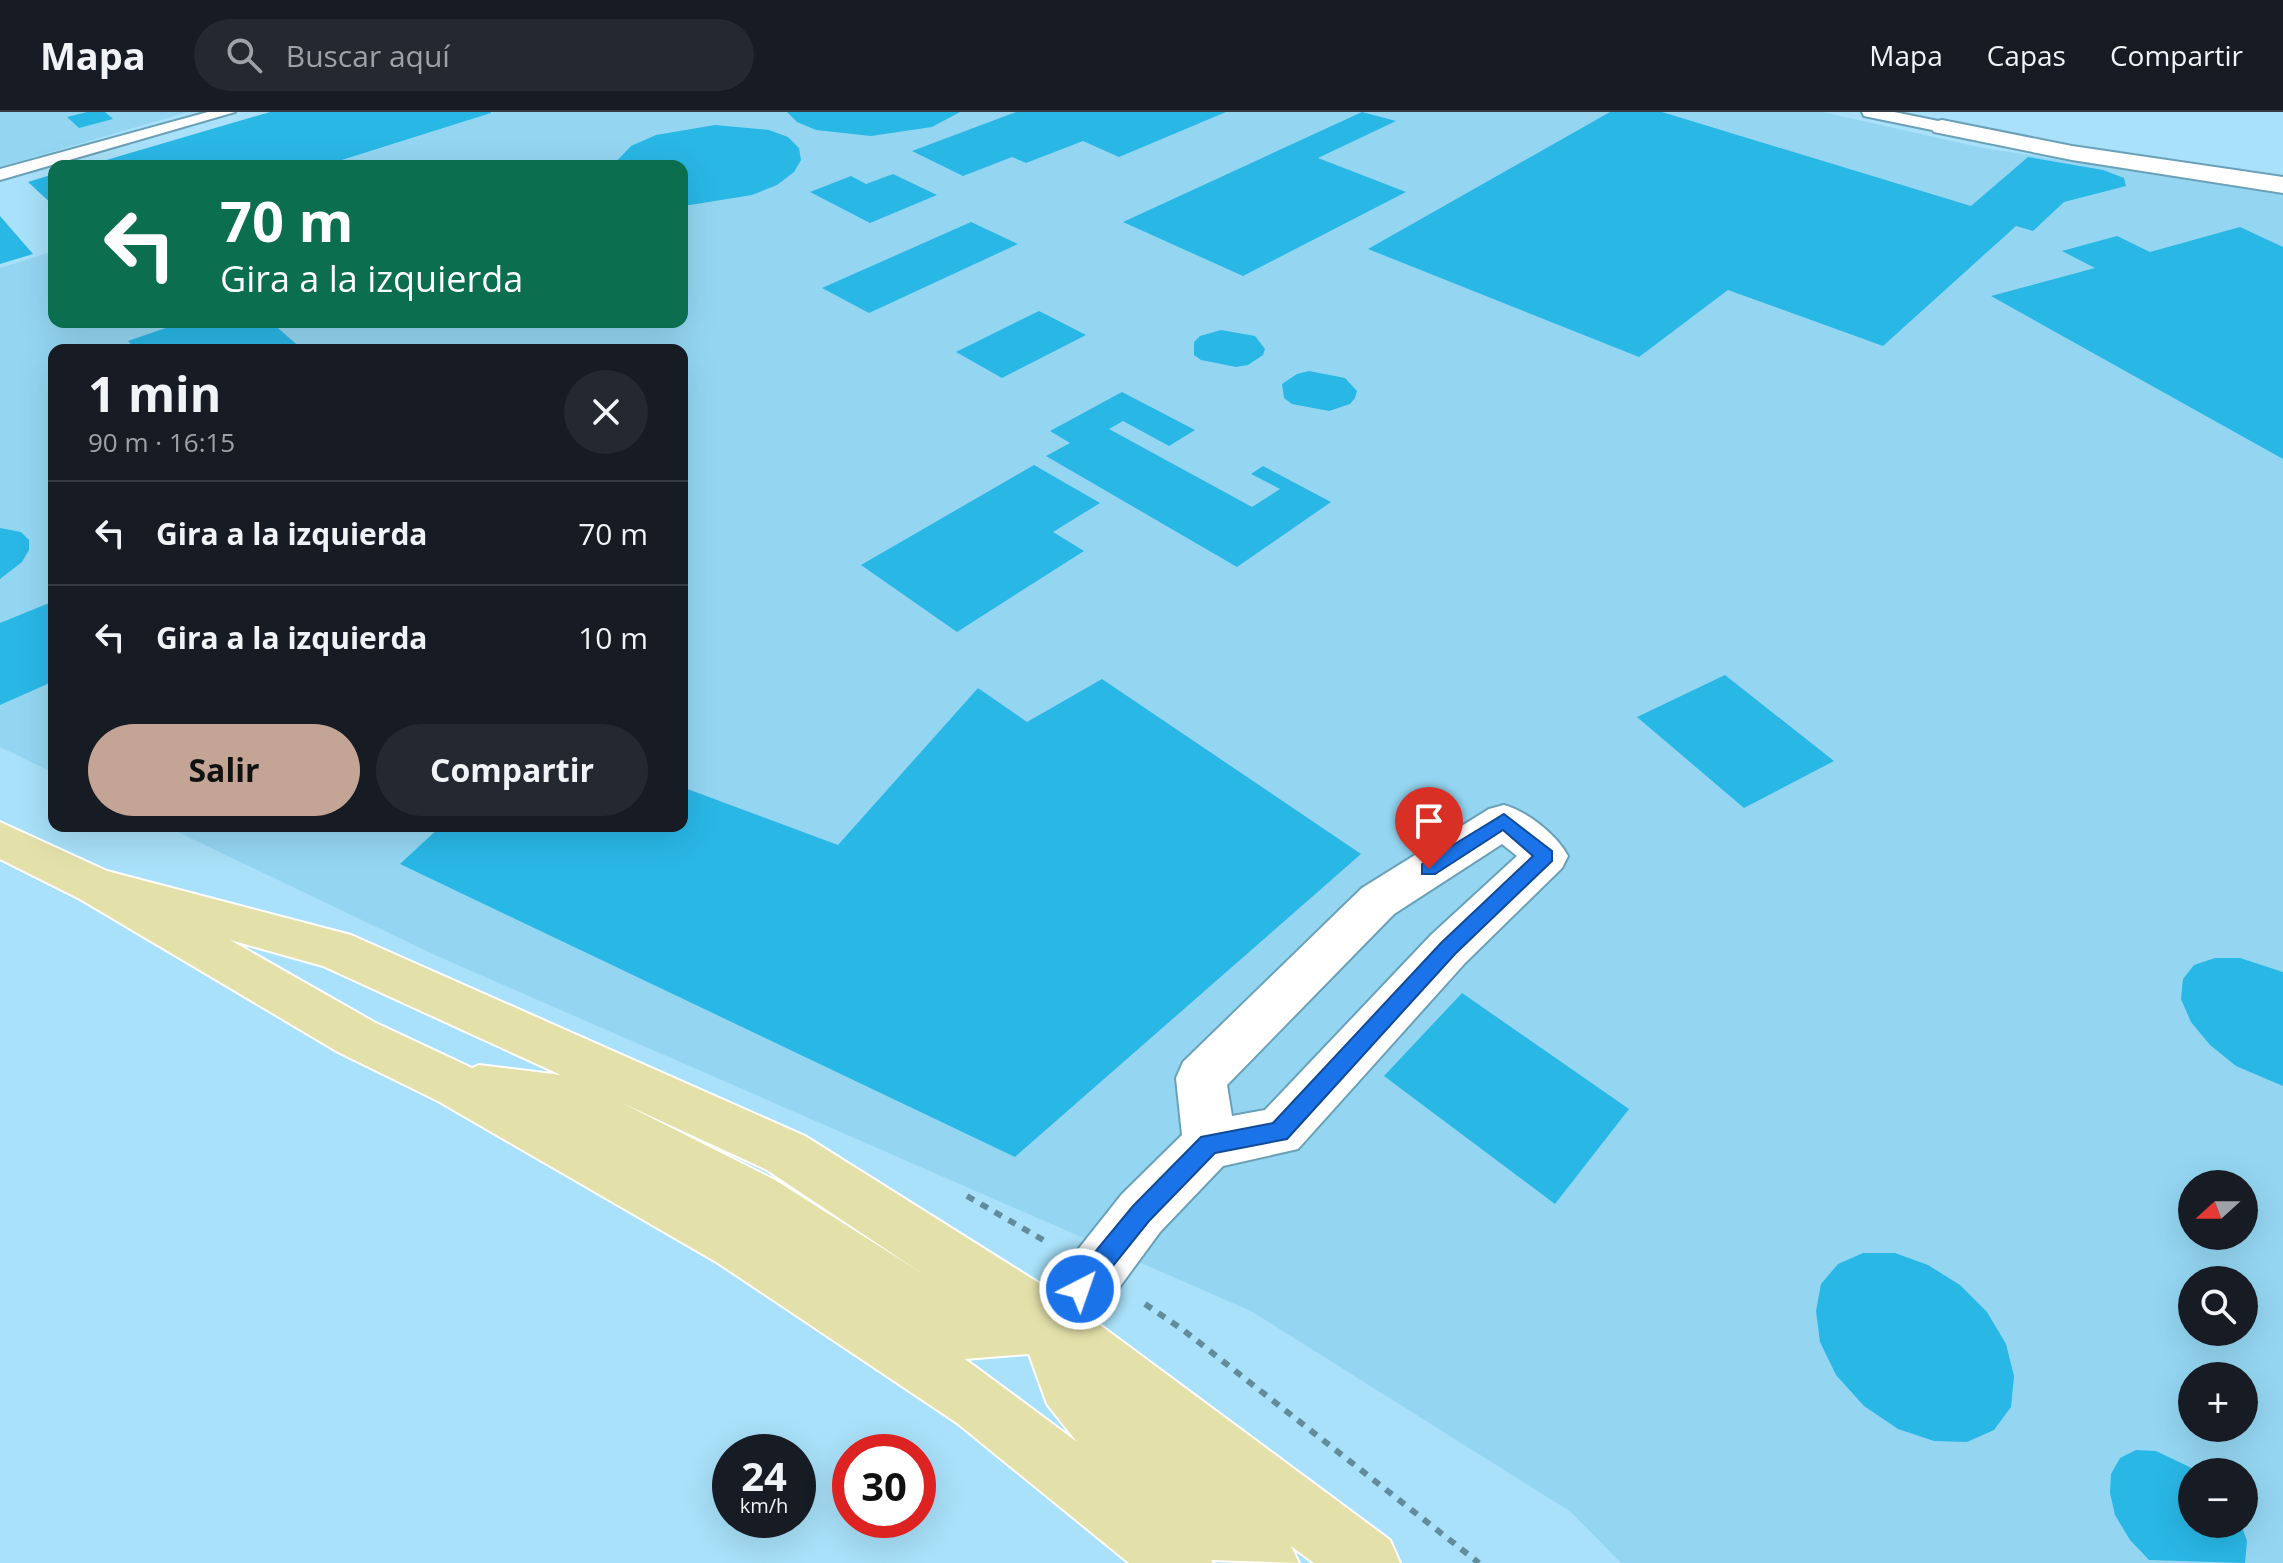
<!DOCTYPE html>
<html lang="es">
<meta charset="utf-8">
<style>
:root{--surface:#171b24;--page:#242831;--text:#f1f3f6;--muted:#9ea1a6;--line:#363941;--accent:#c3a495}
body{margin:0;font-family:"Open Sans",sans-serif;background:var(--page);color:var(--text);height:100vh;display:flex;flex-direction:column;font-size:30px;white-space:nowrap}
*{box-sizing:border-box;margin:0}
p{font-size:26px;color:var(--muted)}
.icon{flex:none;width:44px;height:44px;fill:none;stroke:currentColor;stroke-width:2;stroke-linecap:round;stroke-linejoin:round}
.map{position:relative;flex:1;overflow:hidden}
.sheet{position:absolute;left:48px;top:232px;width:640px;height:488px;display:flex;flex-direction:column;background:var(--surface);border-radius:16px;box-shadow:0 8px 32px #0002}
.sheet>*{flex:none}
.guide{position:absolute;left:48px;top:48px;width:640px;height:168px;border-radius:16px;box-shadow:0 8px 32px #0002;background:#0b6e4f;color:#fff;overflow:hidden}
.needle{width:52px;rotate:249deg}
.fabs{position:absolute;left:2178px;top:1058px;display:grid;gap:16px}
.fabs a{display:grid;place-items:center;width:80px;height:80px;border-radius:50%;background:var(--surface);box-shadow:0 8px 32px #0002;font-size:40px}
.speed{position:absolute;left:712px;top:1322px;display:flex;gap:16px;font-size:40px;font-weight:700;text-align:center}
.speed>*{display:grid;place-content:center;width:104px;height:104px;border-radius:50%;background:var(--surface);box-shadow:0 8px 32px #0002;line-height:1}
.speed small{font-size:20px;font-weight:400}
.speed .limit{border:12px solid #d22;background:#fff;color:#111}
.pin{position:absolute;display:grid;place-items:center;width:68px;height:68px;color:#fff;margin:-82px -34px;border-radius:50% 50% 50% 0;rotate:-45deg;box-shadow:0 0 8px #0007}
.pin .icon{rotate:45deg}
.me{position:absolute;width:88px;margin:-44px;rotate:41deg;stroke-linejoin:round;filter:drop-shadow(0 0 6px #0008)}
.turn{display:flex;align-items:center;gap:28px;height:168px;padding:0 40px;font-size:36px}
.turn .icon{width:104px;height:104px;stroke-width:2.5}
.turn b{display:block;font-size:56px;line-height:68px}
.round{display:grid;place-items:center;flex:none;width:84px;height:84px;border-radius:42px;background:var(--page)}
.summary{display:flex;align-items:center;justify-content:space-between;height:136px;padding:0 40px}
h1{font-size:48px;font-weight:700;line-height:60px}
.primary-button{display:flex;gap:16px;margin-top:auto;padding:16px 40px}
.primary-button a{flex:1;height:92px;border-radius:48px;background:var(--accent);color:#111;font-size:32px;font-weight:700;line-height:92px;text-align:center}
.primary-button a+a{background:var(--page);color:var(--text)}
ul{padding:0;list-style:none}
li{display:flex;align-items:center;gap:24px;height:104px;padding:0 40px;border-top:2px solid var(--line)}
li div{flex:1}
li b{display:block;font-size:30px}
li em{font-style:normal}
header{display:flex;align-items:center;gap:48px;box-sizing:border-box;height:112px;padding:0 40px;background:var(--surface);border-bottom:2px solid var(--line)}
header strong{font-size:38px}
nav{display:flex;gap:44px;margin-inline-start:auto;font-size:28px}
.search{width:560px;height:72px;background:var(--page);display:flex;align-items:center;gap:20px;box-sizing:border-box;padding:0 28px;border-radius:44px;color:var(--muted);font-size:30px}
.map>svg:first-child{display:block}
.built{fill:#94d6f2;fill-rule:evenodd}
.building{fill:#29b7e6}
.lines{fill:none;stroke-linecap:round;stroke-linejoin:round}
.lane-casing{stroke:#69a1b8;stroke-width:4}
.street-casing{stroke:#69a1b8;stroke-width:4}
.primary-casing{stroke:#fff;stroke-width:4}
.path{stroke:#628b9b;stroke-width:6;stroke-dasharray:8 8;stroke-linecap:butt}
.lane{fill:#fff;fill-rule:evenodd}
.street{fill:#fff;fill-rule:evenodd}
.primary{fill:#e3e0aa;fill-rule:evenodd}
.route{fill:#1a73e8;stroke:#114b97;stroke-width:2}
</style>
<header>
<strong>Mapa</strong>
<div class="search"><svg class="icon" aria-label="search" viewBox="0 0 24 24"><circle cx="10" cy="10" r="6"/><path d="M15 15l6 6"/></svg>Buscar aquí</div>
<nav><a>Mapa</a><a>Capas</a><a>Compartir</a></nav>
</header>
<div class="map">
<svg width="2283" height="1451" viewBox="0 0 2283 1451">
<rect width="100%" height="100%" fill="#a8e1f9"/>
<path class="built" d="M0,0H188L0,55Z
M495,0H1823L1978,35L2283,83V1451H1621L1571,1400L1251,1199L437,844L165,714H682V238H54V661L0,635V156L54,139V210H682V54H324ZM2192,1072H2244V1124H2192ZM2192,1168H2244V1220H2192ZM2192,1264H2244V1316H2192ZM2192,1360H2244V1412H2192Z"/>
<path class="building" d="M87,0H105L113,7L79,16L67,5Z
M270,0H491V1L323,54H86Z
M787,0H960L932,15L871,24L816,18L797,10Z
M1016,0H1226L1119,45L1083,29L1026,51L1012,45L963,64L912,39Z
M1362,0L1396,9L1318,46L1406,80L1243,164L1123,110Z
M1610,0H1662L1971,94L2028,45L2103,58L2124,66L2126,74L2064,90L2033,119L2016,114L1883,234L1728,178L1639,245L1368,137Z
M715,13L769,18L788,25L799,36L801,48L794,60L777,73L752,83L690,93H682V54H612L631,34L656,23Z
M54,62V94L28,70Z
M893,62L937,83L870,111L810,80L851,64L866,72Z
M0,104L33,142L0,152Z
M971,110L1018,132L869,201L822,176Z
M2240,115L2283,135V347L1991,184L2095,156L2062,139L2117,124L2150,140Z
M1039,199L1086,223L1002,266L956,240Z
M183,210H271L303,238H136L128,229Z
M1221,218L1255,224L1265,237L1263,243L1248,253L1236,255L1201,248L1194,243V230L1200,224Z
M1309,259L1345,266L1357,279L1355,286L1350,292L1329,299L1292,292L1284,286L1282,272L1297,262Z
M1122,280L1195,318L1169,334L1123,309L1109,317L1252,395L1280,377L1251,362L1263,354L1331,390L1237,455L1046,344L1070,331L1050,319Z
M1034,353L1100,391L1053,420L1084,439L957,520L861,453Z
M0,416L21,420L29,428V438L22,450L0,467Z
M54,489V569L0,593V511Z
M1725,563L1834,649L1744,696L1637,605Z
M1102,567L1361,742L1015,1045L400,752L441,714H682V675L838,733L978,576L1027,610Z
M2215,846H2240L2283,860V974L2236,954L2210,933L2191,910L2181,887L2183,867L2194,853Z
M1462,881L1629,997L1555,1092L1384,964Z
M1863,1141H1895L1928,1153L1960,1173L1987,1200L2006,1232L2014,1264L2011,1295L1994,1318L1967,1330L1934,1329L1898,1317L1864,1294L1836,1263L1820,1230L1816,1199L1821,1172L1838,1152Z
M2136,1338L2156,1339L2200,1360H2192V1412H2241L2247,1429L2245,1451L2149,1448L2130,1428L2115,1403L2110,1381L2111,1362L2120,1346Z"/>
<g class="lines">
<defs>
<path id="lane" d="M208,0H235L0,68V57Z
M1862,0H1894L1948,11L1951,15L1942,20L1864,4Z"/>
<path id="street" d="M1942,8L2072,34L2283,65V81L2072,48L1934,20L1930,15L1934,10Z
M1504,693C1528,700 1556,722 1568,744L1562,756L1465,851L1298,1037L1223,1054L1160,1120L1116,1180L1069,1232L1048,1240L1027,1232L1019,1211L1027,1190L1076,1140L1122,1082L1182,1023L1176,966L1183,950L1362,776L1489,697ZM1502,732L1517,744L1431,823L1265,998L1232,1004L1227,973L1394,802Z"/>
<path id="primary" d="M0,710L107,759L351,823L805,1024L1069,1190L1390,1428L1400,1451H1314L1291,1434L1299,1451L1211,1448L1213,1451H1129L957,1311L718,1151L438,989L338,940L80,787L0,747ZM230,828L323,854L561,963L479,953L472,956L374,910ZM620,990L767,1058L920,1160L775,1068ZM1029,1242L1047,1292L1077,1330L965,1247Z"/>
</defs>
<use href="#lane" class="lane-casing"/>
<use href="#street" class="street-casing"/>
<use href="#primary" class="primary-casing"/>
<path class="path" d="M967,1084L1045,1129
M1145,1192L1182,1217L1479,1451"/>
<use href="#lane" class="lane"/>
<use href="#street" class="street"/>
<use href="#primary" class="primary"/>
</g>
<path class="route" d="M1504,702L1552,739V749L1455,842L1287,1027L1215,1041L1149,1109L1088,1185L1080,1189L1071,1185L1068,1177L1071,1169L1133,1094L1201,1025L1273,1011L1441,831L1533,744L1503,718L1435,762H1422V752Z"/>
</svg>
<div class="fabs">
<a><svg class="needle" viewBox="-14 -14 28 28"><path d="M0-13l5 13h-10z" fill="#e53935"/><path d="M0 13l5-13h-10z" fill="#9ea1a6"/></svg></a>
<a><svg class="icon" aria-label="search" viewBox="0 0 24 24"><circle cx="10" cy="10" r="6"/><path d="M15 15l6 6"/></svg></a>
<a>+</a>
<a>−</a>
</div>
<div class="speed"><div>24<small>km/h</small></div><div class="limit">30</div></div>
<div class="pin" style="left:1429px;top:757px;background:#d93025"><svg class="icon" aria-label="arrive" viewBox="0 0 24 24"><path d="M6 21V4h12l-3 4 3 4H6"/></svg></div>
<svg class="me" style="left:1080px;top:1177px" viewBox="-20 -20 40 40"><circle r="17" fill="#1a73e8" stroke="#fff" stroke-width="3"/><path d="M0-11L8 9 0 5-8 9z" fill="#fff"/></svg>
<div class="guide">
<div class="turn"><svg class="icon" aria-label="left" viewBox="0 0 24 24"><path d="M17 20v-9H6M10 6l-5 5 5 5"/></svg><div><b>70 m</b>Gira a la izquierda</div></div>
</div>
<section class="sheet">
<div class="summary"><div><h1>1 min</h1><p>90 m · 16:15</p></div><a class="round"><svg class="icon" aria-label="close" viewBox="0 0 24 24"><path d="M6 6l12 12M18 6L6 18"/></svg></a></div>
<ul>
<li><svg class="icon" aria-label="left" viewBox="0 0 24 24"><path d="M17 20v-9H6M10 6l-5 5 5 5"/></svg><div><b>Gira a la izquierda</b></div><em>70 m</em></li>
<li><svg class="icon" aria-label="left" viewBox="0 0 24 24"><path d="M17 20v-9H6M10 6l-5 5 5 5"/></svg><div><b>Gira a la izquierda</b></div><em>10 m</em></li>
</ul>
<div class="primary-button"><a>Salir</a><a>Compartir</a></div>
</section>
</div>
